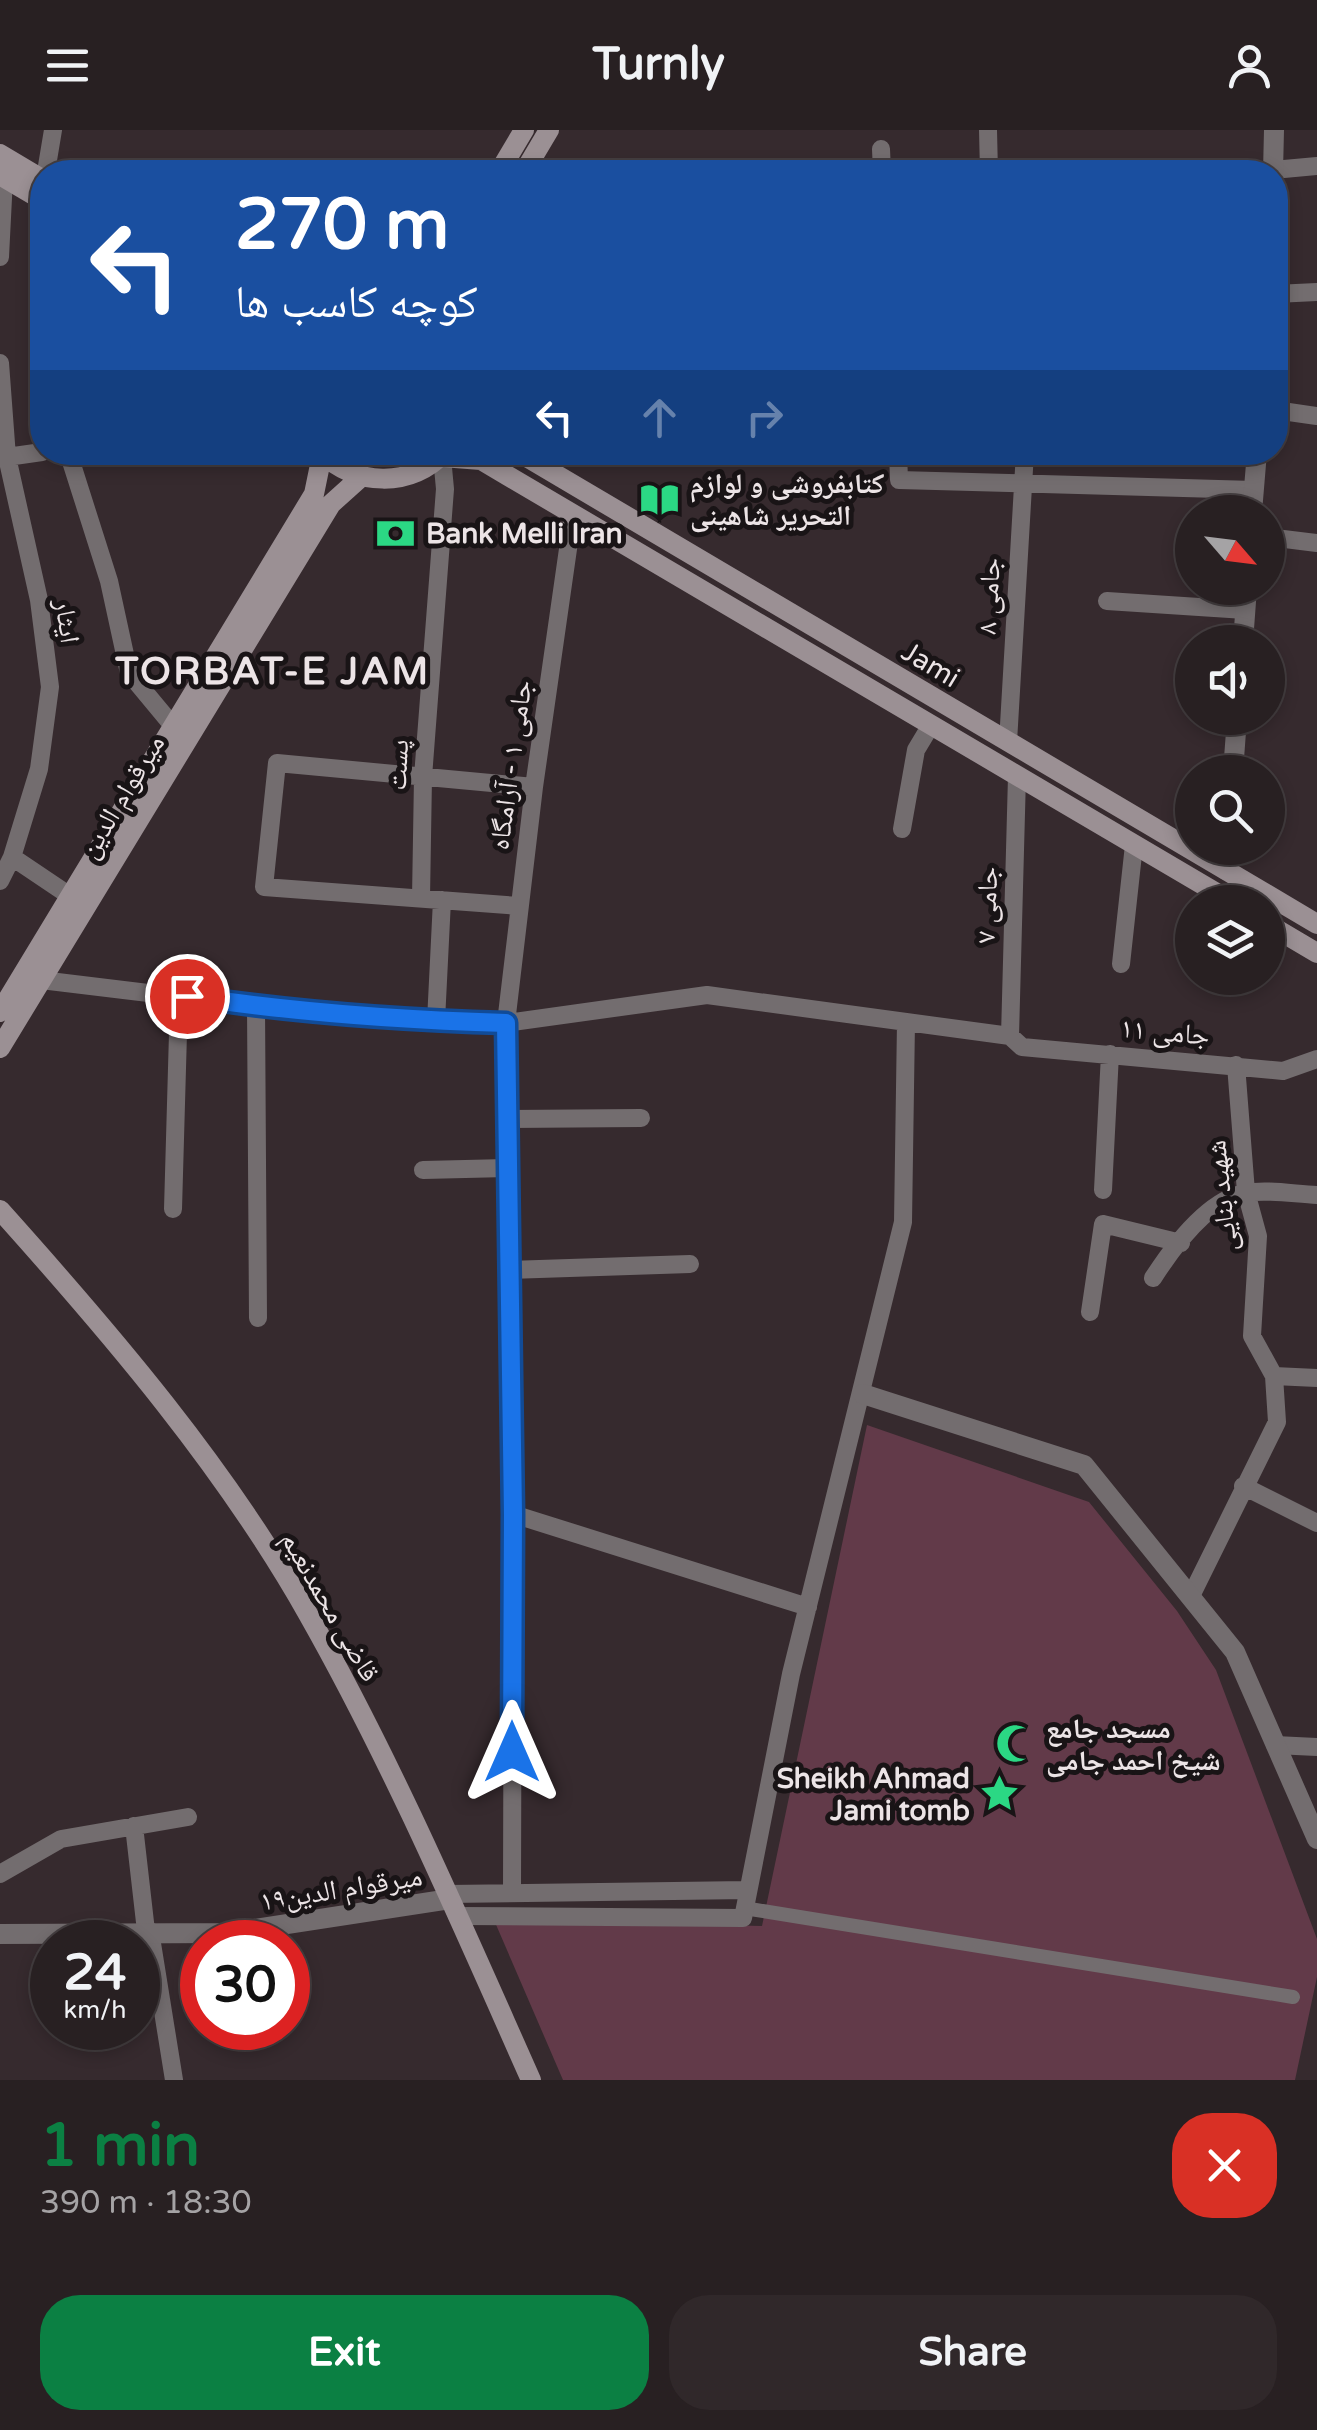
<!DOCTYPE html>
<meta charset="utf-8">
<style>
:root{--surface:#282022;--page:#30282a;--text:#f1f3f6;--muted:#a5a3a5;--line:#443e40;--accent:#0b8043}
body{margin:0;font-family:"Varela Round","Noto Naskh Arabic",sans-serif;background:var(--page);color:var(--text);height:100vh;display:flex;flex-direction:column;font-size:38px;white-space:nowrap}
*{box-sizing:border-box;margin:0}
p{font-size:32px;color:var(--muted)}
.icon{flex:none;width:55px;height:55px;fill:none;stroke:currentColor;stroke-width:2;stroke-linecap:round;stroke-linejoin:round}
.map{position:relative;height:1950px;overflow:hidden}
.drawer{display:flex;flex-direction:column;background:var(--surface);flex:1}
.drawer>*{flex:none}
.guide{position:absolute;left:30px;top:30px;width:1258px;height:305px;border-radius:40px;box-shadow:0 5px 15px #0003,0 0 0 2px var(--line);background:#1a4fa0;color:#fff;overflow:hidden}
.needle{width:65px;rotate:118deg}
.fabs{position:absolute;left:1175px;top:365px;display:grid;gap:20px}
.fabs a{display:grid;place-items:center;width:110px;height:110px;border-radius:50%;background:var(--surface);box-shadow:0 5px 15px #0003,0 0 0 2px var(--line);font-size:50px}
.speed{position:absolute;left:30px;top:1790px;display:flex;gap:20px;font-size:50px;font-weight:700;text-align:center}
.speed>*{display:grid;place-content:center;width:130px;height:130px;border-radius:50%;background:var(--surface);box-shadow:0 5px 15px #0003,0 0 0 2px var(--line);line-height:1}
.speed small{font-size:25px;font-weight:400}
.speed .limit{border:15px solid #d22;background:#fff;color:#111}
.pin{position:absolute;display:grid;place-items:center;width:85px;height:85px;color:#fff;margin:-42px;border:5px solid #fff;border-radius:50%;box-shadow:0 2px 10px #0007}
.me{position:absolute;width:110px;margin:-55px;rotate:0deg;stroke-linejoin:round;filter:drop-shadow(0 0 8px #0008)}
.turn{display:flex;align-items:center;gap:35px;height:210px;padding:0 40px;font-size:45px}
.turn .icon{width:130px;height:130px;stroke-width:2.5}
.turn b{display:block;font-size:70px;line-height:85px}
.lanes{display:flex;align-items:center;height:95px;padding:0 40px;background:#0003;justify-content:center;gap:50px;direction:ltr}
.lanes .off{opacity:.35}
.round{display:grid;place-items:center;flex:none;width:105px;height:105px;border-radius:40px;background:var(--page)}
.headline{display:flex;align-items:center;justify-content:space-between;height:170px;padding:0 40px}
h1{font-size:60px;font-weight:700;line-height:75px;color:var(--accent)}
.cta{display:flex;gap:20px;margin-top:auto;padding:20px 40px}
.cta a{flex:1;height:115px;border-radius:40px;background:var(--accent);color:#fff;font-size:40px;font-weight:700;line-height:115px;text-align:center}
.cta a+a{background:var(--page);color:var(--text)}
header{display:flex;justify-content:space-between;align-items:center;height:130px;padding:0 40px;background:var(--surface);font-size:45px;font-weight:700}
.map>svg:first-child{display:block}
.green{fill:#623a49}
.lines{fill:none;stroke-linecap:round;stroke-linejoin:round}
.pedestrian{stroke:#736d6f;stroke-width:14}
.minor{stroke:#736d6f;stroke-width:18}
.tertiary{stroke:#736d6f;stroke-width:20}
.secondary{stroke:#9b9094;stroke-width:20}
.route-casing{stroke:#114b97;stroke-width:25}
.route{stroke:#1a73e8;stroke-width:18}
.labels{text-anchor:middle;stroke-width:10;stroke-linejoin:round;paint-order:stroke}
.poi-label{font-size:28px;font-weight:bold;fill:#ece4e6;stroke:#191416;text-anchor:start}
.street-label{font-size:28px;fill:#ece4e6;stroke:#191416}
.district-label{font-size:38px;font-weight:bold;letter-spacing:2.5px;fill:#ece4e6;stroke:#191416}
</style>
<header><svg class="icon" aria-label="menu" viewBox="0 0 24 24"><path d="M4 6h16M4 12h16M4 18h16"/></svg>Turnly<svg class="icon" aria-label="person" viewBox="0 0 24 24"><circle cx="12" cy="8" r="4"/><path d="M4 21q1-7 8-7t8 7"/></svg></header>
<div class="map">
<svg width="1317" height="1950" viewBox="0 0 1317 1950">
<rect width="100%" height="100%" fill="#362a2e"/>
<path class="green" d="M867,1295L1089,1372L1177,1481L1216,1540L1317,1809V1847L1295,1950H563L494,1790L762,1796Z"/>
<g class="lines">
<path class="pedestrian" d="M744,1778L1293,1867"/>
<path class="minor" d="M988,0L989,42
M881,19L882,42
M1273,40L1317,36
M46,42L53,0
M0,127L4,48
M1275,164L1317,162
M0,233L7,327L39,470L50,557L39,639L12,727L0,751
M1275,280L1317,286
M68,322L109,451L129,543L173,596
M898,322L899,350L1254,360
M7,327L42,322
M1268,407L1317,413
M1107,471L1245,480
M1008,612L1025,322
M902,699L916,620L931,595
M12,727L70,766
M421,768L423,647L445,359L442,327
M519,776L264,757L277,633L534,657
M1121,834L1134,715
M41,850L256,876L379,887L506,893L707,865L1010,906
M256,876L258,1188
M436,891L442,770
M1010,906L1022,917L1283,941L1317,929
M1010,906L1017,646
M507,989L641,988
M423,1040L507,1038
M1103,1060L1110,924
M173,1079L178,903L187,866
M509,1140L690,1134
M1153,1148C1173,1117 1207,1070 1245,1063C1267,1059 1294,1064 1317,1065
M1090,1182L1103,1094L1181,1113
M1274,1246L1317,1248
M1243,1356L1317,1393
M513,1384L808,1477
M1191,1466L1277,1292L1274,1246L1252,1206L1258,1106L1246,1062L1236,935
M1275,1615L1317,1617
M134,1696L146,1801
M0,1744L61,1709L188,1687
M512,1763L513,1384L506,893L534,657L573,384
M447,1764L747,1760
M457,1786L743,1788L791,1544L903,1092L906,892
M150,1801L174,1950"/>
<path class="tertiary" d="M1273,42L1274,0
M1252,382L1257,322
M1243,512L1247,458
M1233,642L1237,588
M1226,740L1228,718
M863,1264L1084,1335L1235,1522L1317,1709
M0,1804L228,1803L450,1769"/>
<path class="secondary" d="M0,24L42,49
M499,42L524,0
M524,42L549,0
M0,45L42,70
M320,322C356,356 409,359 445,322
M518,322L1317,794
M442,327L481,330L1232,772
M1268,794L1317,823
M0,882L314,364L322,325
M0,918L331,374L361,347
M0,1080C112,1205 225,1337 308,1484C393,1634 461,1793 531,1950"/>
</g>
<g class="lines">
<defs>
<path id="route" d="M187,866C292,882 399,890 506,893L513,1384L512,1622"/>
</defs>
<use href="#route" class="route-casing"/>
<use href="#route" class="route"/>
</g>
<defs>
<symbol id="library-bare" viewBox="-9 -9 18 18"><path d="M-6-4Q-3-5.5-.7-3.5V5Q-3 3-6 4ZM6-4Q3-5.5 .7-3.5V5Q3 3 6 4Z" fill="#2bd884" stroke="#191416" stroke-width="2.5" paint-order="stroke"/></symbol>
<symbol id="bank-bare" viewBox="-9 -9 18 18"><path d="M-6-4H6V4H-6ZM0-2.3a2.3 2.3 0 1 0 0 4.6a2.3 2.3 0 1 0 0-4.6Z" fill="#2bd884" stroke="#191416" stroke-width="2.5" paint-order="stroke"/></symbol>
<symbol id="mosque-bare" viewBox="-9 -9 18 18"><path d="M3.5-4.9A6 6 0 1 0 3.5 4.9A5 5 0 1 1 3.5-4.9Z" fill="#2bd884" stroke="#191416" stroke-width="2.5" paint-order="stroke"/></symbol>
<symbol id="sight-bare" viewBox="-9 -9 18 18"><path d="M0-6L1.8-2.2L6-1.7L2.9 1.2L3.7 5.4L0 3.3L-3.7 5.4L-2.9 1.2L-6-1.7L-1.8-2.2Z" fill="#2bd884" stroke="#191416" stroke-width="2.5" paint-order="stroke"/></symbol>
</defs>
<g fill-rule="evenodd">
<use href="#library-bare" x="632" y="342" width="55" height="55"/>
<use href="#bank-bare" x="368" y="376" width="55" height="55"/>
<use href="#mosque-bare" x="988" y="1586" width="55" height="55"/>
<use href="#sight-bare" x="972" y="1636" width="55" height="55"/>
</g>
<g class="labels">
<g class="poi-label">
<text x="690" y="363">کتابفروشی و لوازم<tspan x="690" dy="32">التحریر شاهینی</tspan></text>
<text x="426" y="413">Bank Melli Iran</text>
<text x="1046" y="1608">مسجد جامع<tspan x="1046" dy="32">شیخ احمد جامی</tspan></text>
<text x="970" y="1658" text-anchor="end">Sheikh Ahmad<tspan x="970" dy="32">Jami tomb</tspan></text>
</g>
<g class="street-label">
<text transform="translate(988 466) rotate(-87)" y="10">جامی ۸</text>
<text transform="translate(68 491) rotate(82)" y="10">ایثار</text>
<text transform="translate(931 534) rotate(31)" y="10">Jami</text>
<text transform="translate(397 635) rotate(-87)" y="10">پست</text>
<text transform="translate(510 635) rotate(-82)" y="10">جامی ۱ - آرامگاه</text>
<text transform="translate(121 666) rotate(-59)" y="10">میرقوام الدین</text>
<text transform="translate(986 775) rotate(-88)" y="10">جامی ۷</text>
<text transform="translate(1165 901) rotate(5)" y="10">جامی ۱۱</text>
<text transform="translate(1221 1066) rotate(-96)" y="10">شهید بنایی</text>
<text transform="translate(331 1476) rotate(60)" y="10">قاضی محمدنعیم</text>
<text transform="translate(341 1758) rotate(-9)" y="10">میرقوام الدین۱۹</text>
</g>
<g class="district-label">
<text x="273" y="554">TORBAT-E JAM</text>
</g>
</g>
</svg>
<div class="fabs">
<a><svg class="needle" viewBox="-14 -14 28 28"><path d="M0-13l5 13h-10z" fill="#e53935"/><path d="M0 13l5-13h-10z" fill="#a5a3a5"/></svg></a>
<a><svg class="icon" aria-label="sound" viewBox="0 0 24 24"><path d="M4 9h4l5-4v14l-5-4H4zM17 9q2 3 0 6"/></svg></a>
<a><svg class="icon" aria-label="search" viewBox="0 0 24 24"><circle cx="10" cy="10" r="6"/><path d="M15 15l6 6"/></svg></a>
<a><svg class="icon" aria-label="layers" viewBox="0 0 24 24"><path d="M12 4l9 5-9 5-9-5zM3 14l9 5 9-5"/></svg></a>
</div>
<div class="speed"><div>24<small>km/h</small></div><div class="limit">30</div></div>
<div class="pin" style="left:187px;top:866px;background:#d93025"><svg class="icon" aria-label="arrive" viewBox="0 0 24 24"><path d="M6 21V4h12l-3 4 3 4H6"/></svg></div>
<svg class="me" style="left:512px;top:1622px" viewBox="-20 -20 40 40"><path d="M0-17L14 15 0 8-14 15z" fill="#1a73e8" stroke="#fff" stroke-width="4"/></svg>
<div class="guide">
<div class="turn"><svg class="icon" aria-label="left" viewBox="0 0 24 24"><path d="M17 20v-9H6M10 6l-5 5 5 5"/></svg><div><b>270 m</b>کوچه کاسب ها</div></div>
<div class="lanes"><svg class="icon" aria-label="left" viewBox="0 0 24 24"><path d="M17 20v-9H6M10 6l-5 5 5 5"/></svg><svg class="icon off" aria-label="ahead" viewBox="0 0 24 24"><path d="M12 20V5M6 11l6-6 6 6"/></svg><svg class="icon off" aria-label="right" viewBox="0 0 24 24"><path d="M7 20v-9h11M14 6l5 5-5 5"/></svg></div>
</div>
</div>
<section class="drawer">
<div class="headline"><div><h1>1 min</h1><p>390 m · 18:30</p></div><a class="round" style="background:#d93025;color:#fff"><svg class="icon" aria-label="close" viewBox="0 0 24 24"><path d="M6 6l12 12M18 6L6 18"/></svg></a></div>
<div class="cta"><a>Exit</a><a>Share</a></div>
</section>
